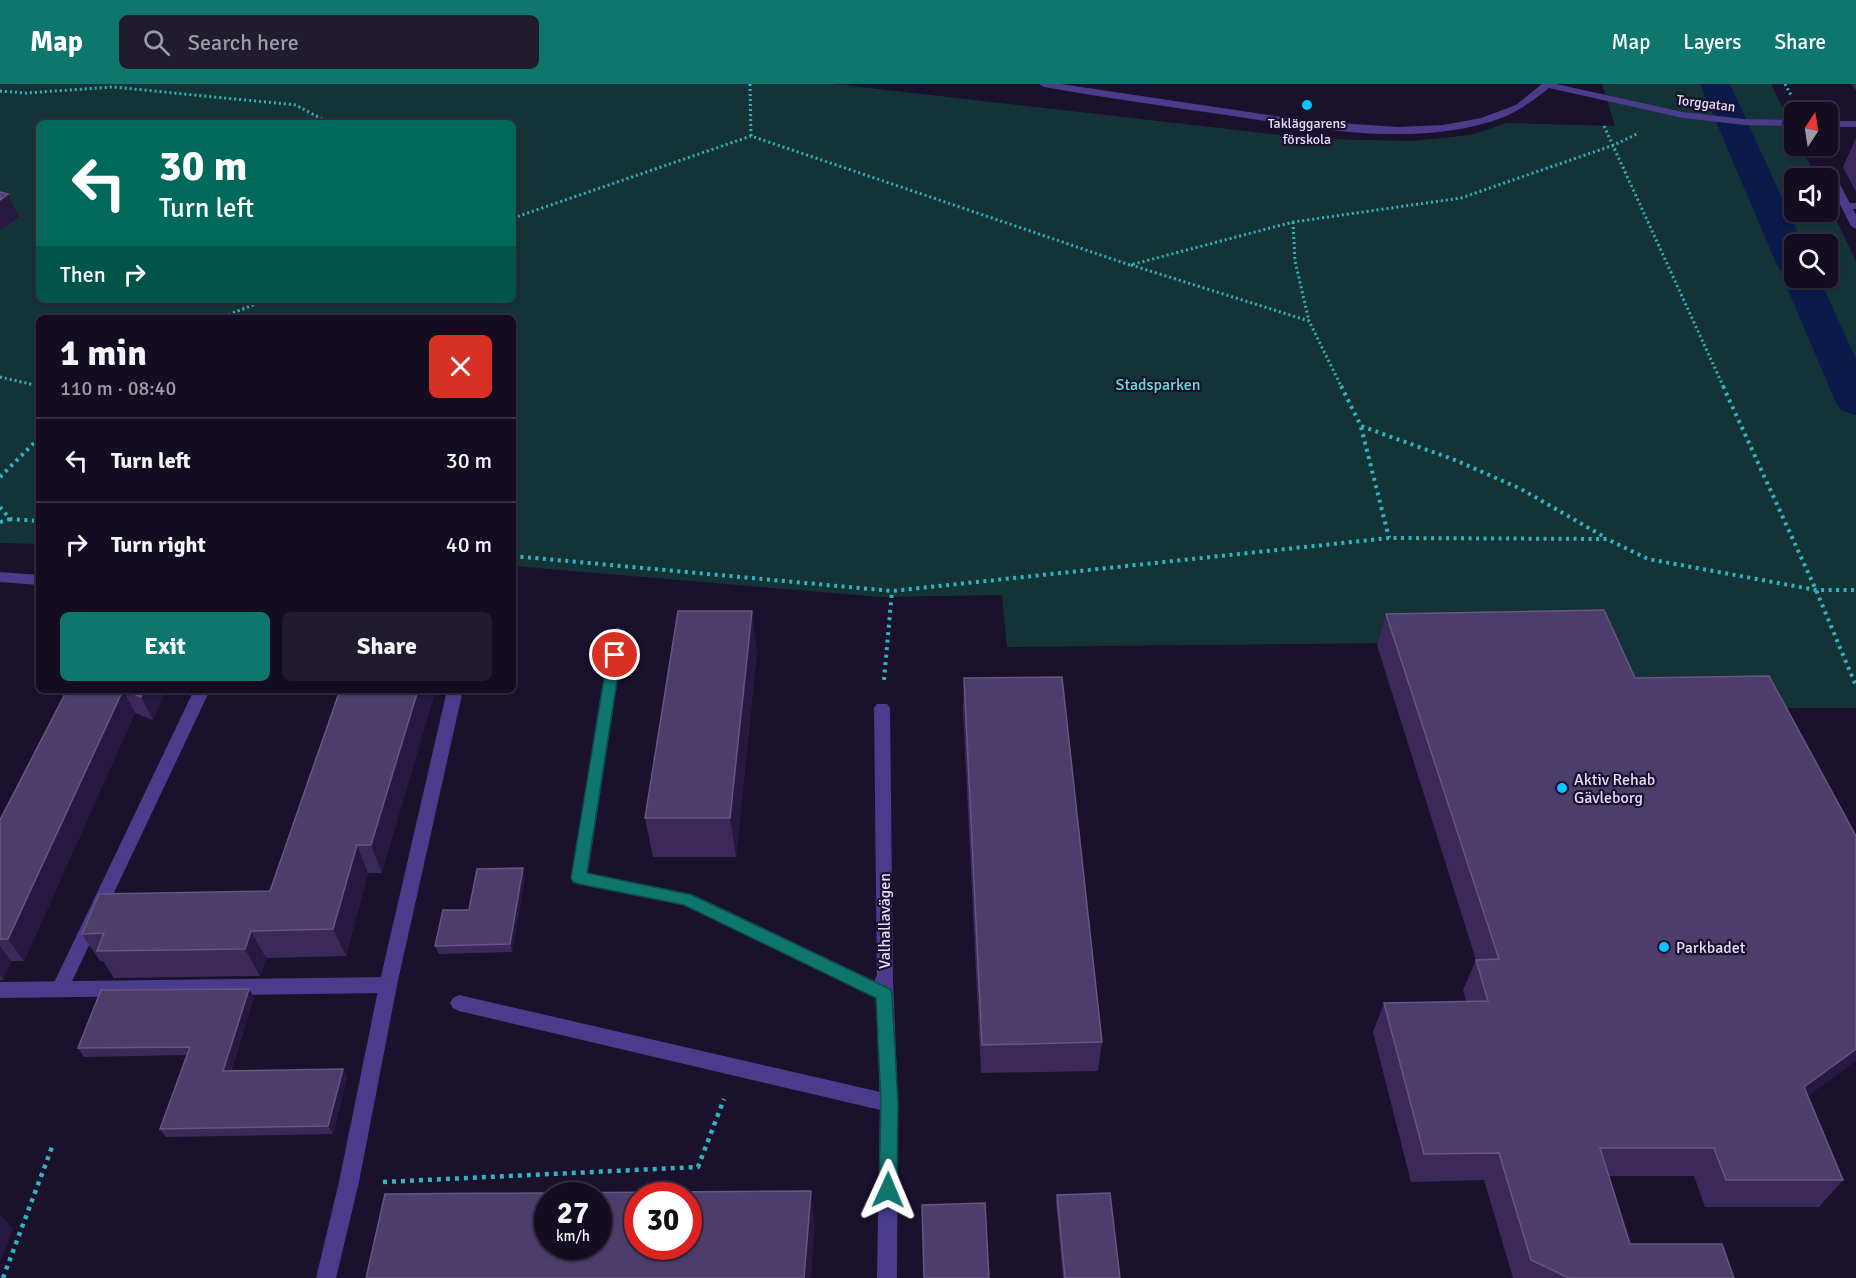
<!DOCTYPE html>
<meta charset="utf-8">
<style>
:root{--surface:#140d21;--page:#211b2e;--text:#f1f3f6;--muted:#9d9ca5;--line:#332d3f;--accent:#0f766e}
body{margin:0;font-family:Signika,sans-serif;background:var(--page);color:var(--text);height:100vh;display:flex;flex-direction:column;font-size:22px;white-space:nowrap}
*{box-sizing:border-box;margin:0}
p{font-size:20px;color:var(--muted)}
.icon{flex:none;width:33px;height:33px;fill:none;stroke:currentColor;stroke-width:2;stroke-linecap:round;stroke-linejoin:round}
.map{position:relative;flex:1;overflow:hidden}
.sheet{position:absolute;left:36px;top:231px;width:480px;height:378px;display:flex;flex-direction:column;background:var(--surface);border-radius:9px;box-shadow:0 2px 4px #0004,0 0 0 2px var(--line)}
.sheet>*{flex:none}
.guide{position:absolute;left:36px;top:36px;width:480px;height:183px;border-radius:9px;box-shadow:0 2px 4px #0004,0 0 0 2px var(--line);background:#00695c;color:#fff;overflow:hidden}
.needle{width:39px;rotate:12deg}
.controls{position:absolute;left:1784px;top:18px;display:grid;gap:12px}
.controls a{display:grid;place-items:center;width:54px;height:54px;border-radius:9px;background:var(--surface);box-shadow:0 2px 4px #0004,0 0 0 2px var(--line);font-size:30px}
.speed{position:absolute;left:534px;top:1098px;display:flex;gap:12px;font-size:30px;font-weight:700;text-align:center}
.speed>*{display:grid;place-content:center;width:78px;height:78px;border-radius:50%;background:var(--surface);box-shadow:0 2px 4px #0004,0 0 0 2px var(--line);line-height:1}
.speed small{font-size:15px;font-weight:400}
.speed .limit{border:9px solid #d22;background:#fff;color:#111}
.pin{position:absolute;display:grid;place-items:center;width:51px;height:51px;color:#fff;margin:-26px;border:3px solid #fff;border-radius:50%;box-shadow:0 2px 6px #0007}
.me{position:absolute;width:66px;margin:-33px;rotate:1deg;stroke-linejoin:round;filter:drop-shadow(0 0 4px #0008)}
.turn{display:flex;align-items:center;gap:21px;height:126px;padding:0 24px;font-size:27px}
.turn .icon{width:78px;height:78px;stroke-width:2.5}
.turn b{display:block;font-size:42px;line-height:51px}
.then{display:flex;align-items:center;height:57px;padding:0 24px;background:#0003;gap:12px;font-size:22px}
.round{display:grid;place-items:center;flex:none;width:63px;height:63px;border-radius:9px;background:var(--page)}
.overview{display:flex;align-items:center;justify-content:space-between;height:102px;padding:0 24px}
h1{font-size:36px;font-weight:700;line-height:45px}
.cta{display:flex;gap:12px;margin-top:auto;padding:12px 24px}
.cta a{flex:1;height:69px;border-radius:9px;background:var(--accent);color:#fff;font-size:24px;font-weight:700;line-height:69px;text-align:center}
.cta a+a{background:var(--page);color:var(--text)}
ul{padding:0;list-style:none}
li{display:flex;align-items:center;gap:18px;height:84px;padding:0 24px;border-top:2px solid var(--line)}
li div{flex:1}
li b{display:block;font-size:22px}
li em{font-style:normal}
header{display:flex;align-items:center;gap:36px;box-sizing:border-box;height:84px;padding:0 30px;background:var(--accent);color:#fff}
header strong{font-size:28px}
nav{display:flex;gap:33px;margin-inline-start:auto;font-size:21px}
.search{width:420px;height:54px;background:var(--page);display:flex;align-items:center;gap:15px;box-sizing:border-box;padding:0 21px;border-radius:9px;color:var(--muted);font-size:22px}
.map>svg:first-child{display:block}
.green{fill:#143336;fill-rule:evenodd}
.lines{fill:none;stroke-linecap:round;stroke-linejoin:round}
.canal{fill:#0b194b;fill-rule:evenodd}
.path-far2{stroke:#30b4bf;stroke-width:3;stroke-dasharray:2 3;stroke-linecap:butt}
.path-far1{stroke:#30b4bf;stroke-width:4;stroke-dasharray:3 4.5;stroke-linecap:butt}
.path{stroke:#30b4bf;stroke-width:4.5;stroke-dasharray:4 5;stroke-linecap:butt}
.service{fill:#4a3c8b;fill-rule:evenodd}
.minor{fill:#4a3c8b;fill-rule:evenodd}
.wall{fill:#3b2a59}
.shaded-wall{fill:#261840}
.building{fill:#4d3d6b;stroke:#655682;stroke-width:1.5;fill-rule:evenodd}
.route{fill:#0f766e;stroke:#0a4d48;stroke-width:1.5}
.poi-dot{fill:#08c4ff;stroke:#1a112c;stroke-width:2}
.labels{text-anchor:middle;stroke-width:4.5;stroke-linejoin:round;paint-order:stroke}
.far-street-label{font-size:14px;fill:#e5dcff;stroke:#1a112c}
.far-poi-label{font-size:14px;fill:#e5dcff;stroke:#1a112c}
.park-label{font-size:16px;fill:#66e2d4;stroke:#1a112c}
.poi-label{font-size:16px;fill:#e5dcff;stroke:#1a112c;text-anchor:start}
.street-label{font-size:16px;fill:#e5dcff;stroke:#1a112c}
</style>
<header>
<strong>Map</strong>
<div class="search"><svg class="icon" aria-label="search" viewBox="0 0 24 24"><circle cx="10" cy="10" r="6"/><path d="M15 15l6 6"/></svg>Search here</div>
<nav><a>Map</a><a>Layers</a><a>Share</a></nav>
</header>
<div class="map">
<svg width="1856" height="1194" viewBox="0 0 1856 1194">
<rect width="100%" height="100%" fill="#1a112c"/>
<path class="green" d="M0,0H834L1315,55L1414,57L1470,51L1507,39L1615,42L1602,0H1771L1794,47V62H1801L1816,94H1794V128H1827V117L1856,177V624L1621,625L1590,557L1007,563L1002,511L881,513L513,482V234H39V460L0,459ZM39,39H513V216H39ZM1794,160H1827V194H1794Z"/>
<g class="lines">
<path class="canal" d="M1700,0H1730L1803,160H1794V194H1819L1856,275V331L1842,327L1836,319L1783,194L1787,188L1781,187L1776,179Z"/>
<path class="path-far2" d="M750,0L751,52
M1785,0L1792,13
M0,7L26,9L113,3L296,21L329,39
M1604,42L1724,304
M513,134L751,52L1130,181L1293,138L1461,114L1614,61L1637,50
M1293,138L1295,177L1309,237
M1131,181L1309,237L1342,304
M219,234L267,216
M0,293L39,302"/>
<path class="path-far1" d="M1341,302L1361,342L1455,376L1521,405L1606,454
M1723,302L1816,506L1856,602
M1361,343L1389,454
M0,393L39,354
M0,423L10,435L39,437
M0,438L10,435
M513,472L892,507L1389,454L1607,455L1648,475L1816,506H1856
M884,596L892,507"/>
<path class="path" d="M383,1098L698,1083L724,1015
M3,1194L52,1063"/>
<path class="service" d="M1856,119V125H1846L1841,122L1846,119Z
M0,488L39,491V501L0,498Z
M618,543L625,548L588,789L692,810L877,898L874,624L877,620H887L890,624L893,895L890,900L885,902L890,905L893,910L890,915L884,918L878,915L683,821L573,799L571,794L611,548Z
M194,606H210L66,910L60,913L54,910L51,905Z
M447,606H463L397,901L359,1098L336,1194H316L339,1098L379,901Z
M459,911L889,1010L896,1013L898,1019L896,1025L889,1028L459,927L453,924L450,919L453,914Z"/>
<path class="minor" d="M1039,0H1061L1309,37L1398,43L1443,41L1481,34L1516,21L1542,0H1556L1683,28L1744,35L1794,36V42L1744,41L1683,34L1549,4C1529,20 1510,33 1486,39C1405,62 1314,44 1233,32C1170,23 1107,14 1044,3Z
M1827,37H1856V43H1827Z
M1827,82L1832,85L1856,131V145L1851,142L1822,85Z
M884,887L890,890L893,895L898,1019L897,1194H877L880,1019L875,895L878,890Z
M388,893L394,896L397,901L394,906L388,909L0,914V898Z"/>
</g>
<path class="wall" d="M1851,0H1856V6Z
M1856,54V108L1843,83Z
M1386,530L1808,1013L1843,1096L1819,1123H1705L1694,1092H1609L1630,1160L1734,1194H1513L1484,1096L1411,1098L1373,948L1384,919L1466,917L1463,906L1476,876L1377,561Z
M757,567L736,773H653L645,734Z
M964,594L1102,958L1098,987L981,989L963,625Z
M67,606H166L153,636L135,629L24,877H11L3,896H0V736Z
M340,606L382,789H368L346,872L266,874L260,892L114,894L103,877H100L82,850L270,807Z
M525,793L512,868L439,870L435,862L469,826Z
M249,905L254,913L231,987L347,993L333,1050L166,1053L160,1045L187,971L84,973L78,964Z
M1057,1111L1120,1194H1063L1056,1119Z"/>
<path class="shaded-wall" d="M8,110L19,133L0,146V116Z
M752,527L757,567L736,773L730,734Z
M123,606L135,629L24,877L8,855Z
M144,606H166L153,636L141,613Z
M418,606H436L382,789L371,761Z
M357,761L368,789L346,872L333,845Z
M523,784L525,793L512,868L510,860Z
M251,847L266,874L260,892L245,865Z
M0,862L11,877L3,896L0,891Z
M249,905L254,913L228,995L223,987Z
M1856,965V977L1782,1031L1804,1003Z
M343,985L347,993L333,1050L328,1042Z
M811,1107L815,1142L811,1194H804Z
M0,1130L13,1145L0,1178Z"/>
<path class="building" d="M0,108L8,110L0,116Z
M1604,526L1635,594L1769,592L1856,752V965L1804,1003L1843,1096H1726L1714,1064H1600L1630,1160H1722L1734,1194H1569L1531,1176L1499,1069L1424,1070L1384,919L1488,917L1476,876L1499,875L1386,530Z
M678,527H752L730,734H645Z
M1062,593L1102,958L982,961L964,594Z
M67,606H123L8,855H0V736Z
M124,606H144L141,613Z
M340,606H418L371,761H357L333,845L251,847L245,865L97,867L104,849L82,850L99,810L270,807Z
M523,784L510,860L435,862L443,826H469L477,785Z
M249,905L223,987L343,985L328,1042L160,1045L190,963L78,964L101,906Z
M811,1107L804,1194H366L385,1110ZM548,1112H598V1162H548ZM638,1112H688V1162H638Z
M1110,1109L1120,1194H1065L1057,1111Z
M985,1119L989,1194H924L922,1121Z"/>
<path class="route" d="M615,566L621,571L587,789L692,811L890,905L892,910L898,1019L897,1106L894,1112L888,1115L882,1112L879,1106L881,1019L876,914L684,821L579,800L573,798L571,794L608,571Z"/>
<g class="poi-dot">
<circle cx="1307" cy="21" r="6"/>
<circle cx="1562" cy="704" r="6"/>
<circle cx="1664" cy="863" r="6"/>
</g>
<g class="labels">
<g class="far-street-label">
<text transform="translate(1706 19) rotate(7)" y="5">Torggatan</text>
</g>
<g class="far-poi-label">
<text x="1307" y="44">Takläggarens<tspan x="1307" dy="16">förskola</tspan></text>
</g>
<g class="park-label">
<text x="1158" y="306">Stadsparken</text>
</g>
<g class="poi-label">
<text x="1574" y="701">Aktiv Rehab<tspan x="1574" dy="18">Gävleborg</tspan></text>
<text x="1676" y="869">Parkbadet</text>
</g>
<g class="street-label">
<text transform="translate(884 837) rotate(-90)" y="6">Valhallavägen</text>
</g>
</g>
</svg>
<div class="controls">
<a><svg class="needle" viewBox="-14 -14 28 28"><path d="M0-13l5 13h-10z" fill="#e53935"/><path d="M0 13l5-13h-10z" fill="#9d9ca5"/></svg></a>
<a><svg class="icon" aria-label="sound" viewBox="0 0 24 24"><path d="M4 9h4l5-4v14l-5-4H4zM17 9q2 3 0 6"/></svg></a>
<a><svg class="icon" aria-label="search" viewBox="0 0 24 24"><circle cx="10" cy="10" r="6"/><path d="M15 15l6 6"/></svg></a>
</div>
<div class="speed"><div>27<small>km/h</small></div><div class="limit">30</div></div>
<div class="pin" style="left:615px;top:571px;background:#d93025"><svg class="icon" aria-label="arrive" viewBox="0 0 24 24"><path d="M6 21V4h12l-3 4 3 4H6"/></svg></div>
<svg class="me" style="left:888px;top:1106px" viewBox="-20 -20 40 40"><path d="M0-17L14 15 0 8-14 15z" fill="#0f766e" stroke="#fff" stroke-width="4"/></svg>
<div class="guide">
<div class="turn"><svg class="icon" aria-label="left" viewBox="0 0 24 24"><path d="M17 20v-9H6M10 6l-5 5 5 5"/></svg><div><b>30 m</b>Turn left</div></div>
<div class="then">Then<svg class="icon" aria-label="right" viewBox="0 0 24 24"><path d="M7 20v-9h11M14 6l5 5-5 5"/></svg></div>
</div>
<section class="sheet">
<div class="overview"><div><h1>1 min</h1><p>110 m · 08:40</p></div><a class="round" style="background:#d93025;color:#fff"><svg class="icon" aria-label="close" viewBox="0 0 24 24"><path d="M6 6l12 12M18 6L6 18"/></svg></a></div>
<ul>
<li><svg class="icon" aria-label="left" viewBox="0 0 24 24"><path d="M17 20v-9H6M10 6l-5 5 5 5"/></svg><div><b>Turn left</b></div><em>30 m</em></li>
<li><svg class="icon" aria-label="right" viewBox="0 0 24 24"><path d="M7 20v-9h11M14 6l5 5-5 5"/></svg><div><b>Turn right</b></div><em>40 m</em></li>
</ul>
<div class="cta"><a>Exit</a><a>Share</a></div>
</section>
</div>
